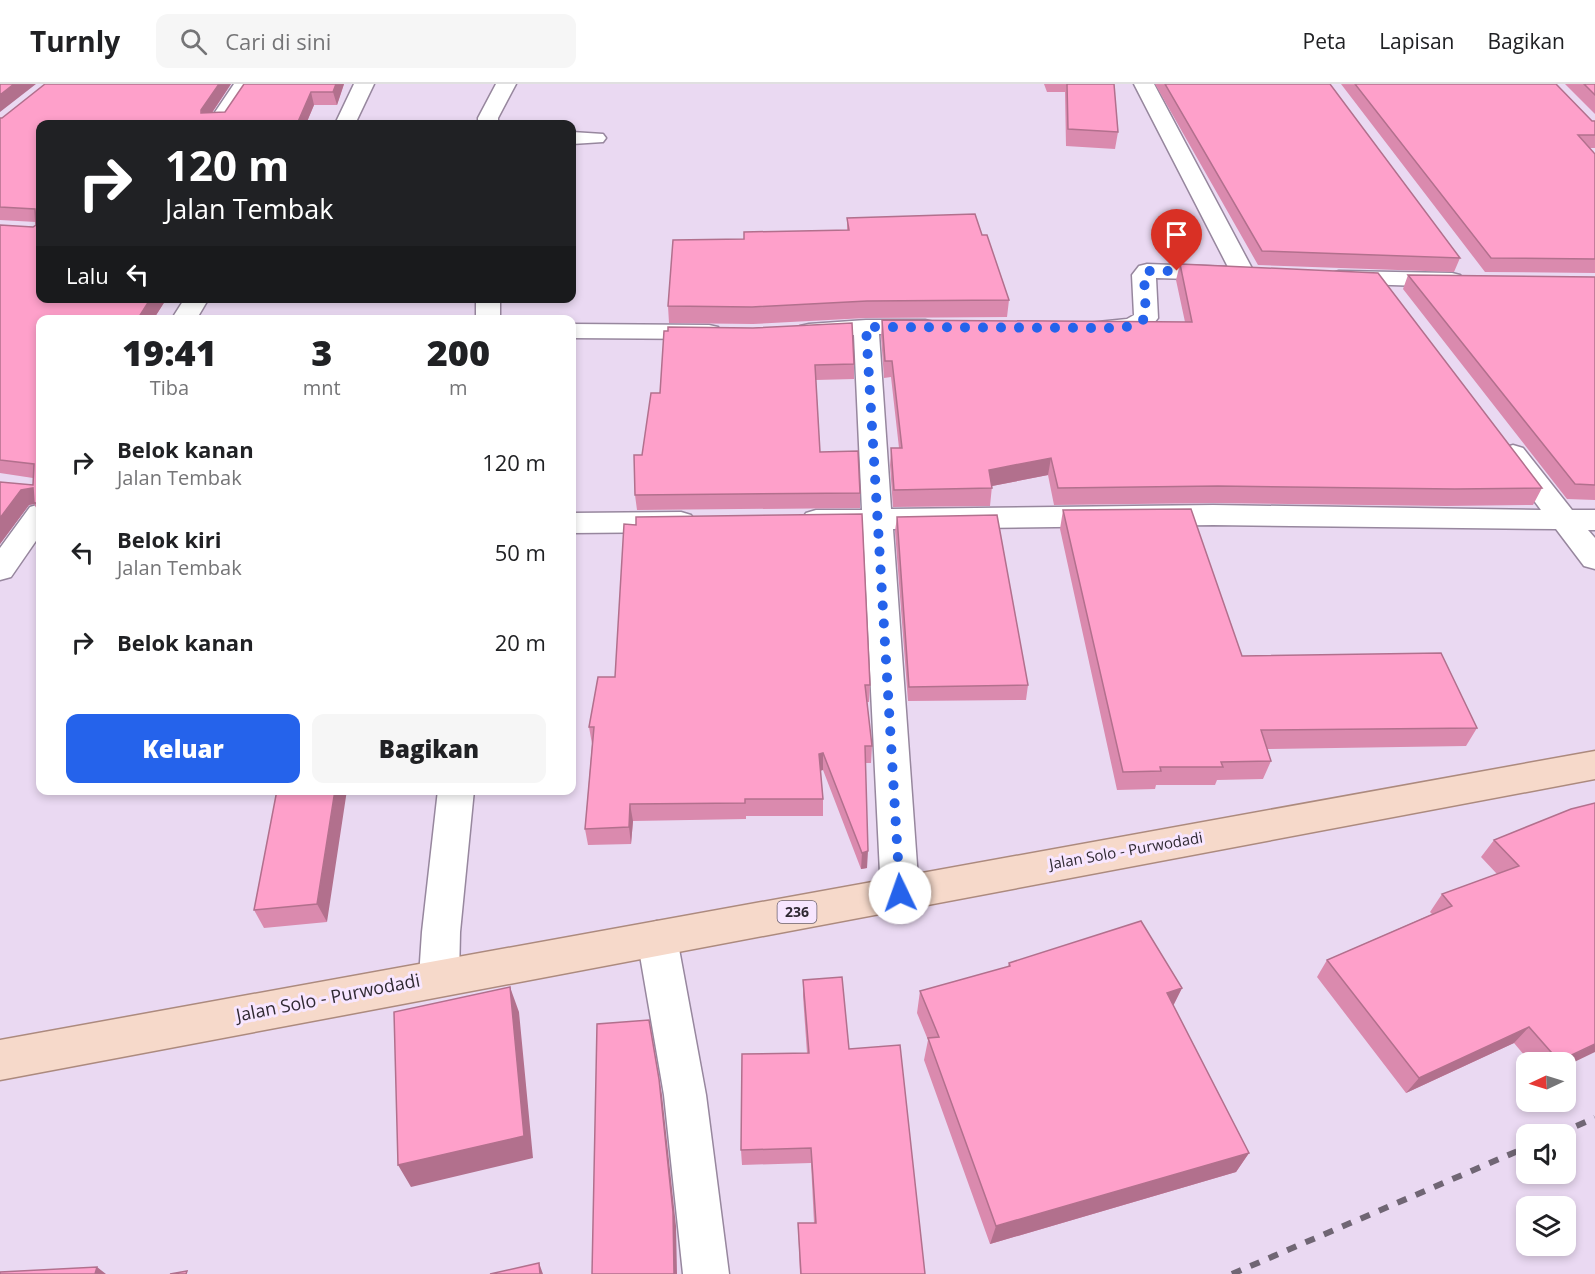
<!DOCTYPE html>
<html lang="id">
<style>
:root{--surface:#fff;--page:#f6f6f6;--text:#202124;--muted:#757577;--line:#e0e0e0;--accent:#2563eb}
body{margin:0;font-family:"Open Sans",sans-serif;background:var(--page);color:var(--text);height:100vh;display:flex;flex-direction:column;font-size:22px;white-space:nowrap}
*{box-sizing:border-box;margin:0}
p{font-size:20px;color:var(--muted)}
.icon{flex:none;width:33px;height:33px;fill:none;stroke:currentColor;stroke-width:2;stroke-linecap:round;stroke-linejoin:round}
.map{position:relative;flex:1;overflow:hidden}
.drawer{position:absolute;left:36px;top:231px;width:540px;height:480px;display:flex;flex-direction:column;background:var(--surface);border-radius:12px;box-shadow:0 3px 9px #0003}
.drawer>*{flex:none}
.hud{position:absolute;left:36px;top:36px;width:540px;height:183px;border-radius:12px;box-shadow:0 3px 9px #0003;background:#202124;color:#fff;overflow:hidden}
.needle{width:39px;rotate:266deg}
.fabs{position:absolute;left:1516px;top:968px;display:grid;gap:12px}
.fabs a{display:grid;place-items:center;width:60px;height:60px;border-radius:12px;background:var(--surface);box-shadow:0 3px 9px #0003;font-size:30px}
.pin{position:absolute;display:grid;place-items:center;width:51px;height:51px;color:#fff;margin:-62px -26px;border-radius:50% 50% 50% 0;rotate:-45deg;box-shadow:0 0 6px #0007}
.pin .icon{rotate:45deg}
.me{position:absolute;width:66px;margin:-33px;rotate:357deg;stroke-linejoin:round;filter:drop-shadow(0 0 4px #0008)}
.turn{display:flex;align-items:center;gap:21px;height:126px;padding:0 30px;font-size:27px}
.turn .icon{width:78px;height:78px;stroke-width:2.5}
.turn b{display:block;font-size:42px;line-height:51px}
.then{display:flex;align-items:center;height:57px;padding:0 30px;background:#0003;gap:12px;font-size:22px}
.eta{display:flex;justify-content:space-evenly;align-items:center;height:102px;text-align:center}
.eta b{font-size:36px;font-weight:800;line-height:42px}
.cta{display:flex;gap:12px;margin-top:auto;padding:12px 30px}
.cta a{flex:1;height:69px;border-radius:12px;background:var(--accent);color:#fff;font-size:24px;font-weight:800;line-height:69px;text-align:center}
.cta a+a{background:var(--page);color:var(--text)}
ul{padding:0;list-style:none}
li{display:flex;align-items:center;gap:18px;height:90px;padding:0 30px}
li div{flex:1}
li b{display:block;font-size:22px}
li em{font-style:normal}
header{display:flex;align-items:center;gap:36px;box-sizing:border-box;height:84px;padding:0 30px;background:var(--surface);border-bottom:2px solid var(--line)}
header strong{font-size:28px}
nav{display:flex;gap:33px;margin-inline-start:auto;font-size:21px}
.search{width:420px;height:54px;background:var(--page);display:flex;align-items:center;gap:15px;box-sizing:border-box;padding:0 21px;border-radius:12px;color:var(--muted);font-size:22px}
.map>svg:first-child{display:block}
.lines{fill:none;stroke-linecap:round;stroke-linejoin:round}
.minor-casing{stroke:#97879e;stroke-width:3}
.major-casing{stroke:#ac8a7e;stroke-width:3}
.minor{fill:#fff;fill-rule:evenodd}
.major{fill:#f6d9ca;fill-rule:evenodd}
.rail{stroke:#706674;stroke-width:6;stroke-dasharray:10 10;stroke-linecap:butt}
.wall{fill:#da8aae}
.shaded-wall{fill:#b2708d}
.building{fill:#fea0ca;stroke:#b2708d;stroke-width:1.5}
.route{stroke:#2563eb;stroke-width:10;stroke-dasharray:0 18}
.labels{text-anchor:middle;stroke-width:6;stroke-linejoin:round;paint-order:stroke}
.shield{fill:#f7e6ff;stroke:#6b6270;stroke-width:1.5}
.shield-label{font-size:14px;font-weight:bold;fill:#2f2932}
.street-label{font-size:15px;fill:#2f2932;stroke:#f7e6ff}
.near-street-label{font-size:18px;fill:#2f2932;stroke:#f7e6ff}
</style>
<header>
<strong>Turnly</strong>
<div class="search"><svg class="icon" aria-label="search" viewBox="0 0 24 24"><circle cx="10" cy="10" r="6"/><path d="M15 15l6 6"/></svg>Cari di sini</div>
<nav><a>Peta</a><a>Lapisan</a><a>Bagikan</a></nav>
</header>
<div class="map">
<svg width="1595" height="1190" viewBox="0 0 1595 1190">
<rect width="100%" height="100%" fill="#ead9f2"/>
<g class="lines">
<defs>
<path id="minor" d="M234,0H254L227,40H207Z
M354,0H374L355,40H335Z
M496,0H516L498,34V40H478V34Z
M1134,0H1154L1255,190L1251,195L1243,197L1233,193L1224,196L1156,194L1158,234C1145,253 1109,254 1088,249L1085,244L1088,239L1127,235L1134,231L1132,191L1139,182L1147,180L1228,183Z
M572,48L603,50L606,54L603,58L572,60Z
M1339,187L1452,189L1460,191L1464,196L1460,201L1452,203L1331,199L1327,194L1331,189Z
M185,214H209L196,236H171Z
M476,214H500V236H476Z
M866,236H925L934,238L937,243L934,248L925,250H879L891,425L1213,421L1541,426L1499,370L1503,364L1513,361L1523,364L1572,426H1595V446H1588L1595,454V485L1584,482L1556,445L1213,441L893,445L919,809L913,820L900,825L887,820L881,809L863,445L816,446L806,443L801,436L806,429L816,426H862L854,251L809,254L800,252L797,247L800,242L809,240Z
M572,240L709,241L718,243L721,248L718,253L709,255L572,254Z
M40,420V451L11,493L0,496V464L30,423Z
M681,428L691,431L696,438L691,445L681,448L572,449V429Z
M438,706H474L460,848L459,893L453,906L439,911L425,906L419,893L422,848Z
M657,837L671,842L677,854L706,1011L729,1190H683L664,1011L637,854L643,842Z"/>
<path id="major" d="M1595,667V695L0,996V956Z"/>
</defs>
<use href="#minor" class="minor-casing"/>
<use href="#major" class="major-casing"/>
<use href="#minor" class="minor"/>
<use href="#major" class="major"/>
<path class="rail" d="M1558,1050L1595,1034
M1232,1190L1527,1063"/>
</g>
<path class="wall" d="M231,0L212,29L225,28L344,0L337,21H314L306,40H40V214H167L153,236H40V431L34,420L29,421L0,460V398L33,401V394L0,389V141L33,143L36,141V138L0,136V34Z
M1044,0H1114L1118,48L1115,65L1066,62L1065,8H1047Z
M1155,0H1330L1460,174L1454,188L1258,181Z
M1341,0H1556L1592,37H1595V64H1590L1595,70V189L1485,188Z
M1565,0H1595V30Z
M847,134L982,151L1009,216L1007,233L866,234L753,240L669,239L668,222L744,155L847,146Z
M1180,180L1542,404L1533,421L1446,422L1213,419L1054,421L1048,391L992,402L990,422L893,423L890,381L891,364H899L891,293L884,294L881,252L882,236L1185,238L1176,196Z
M1408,191L1595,193V416L1567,415L1403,205Z
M664,247L854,280V295L816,296L820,368L860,409V424L637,426L635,411L642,371L660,309Z
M1063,426L1242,572L1477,644L1466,662L1267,665L1271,677L1263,695L1217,696L1215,701H1156L1155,705L1117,706L1060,445Z
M897,433L1028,601L1026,616L908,617L895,447Z
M598,593L870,601L869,618H867L872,662L871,679H865L867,784L861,785L823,686L820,687L823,715V732H746V735L633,737L631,760L588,761L585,745L592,660L589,643Z
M277,706L327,838L264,844L254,826Z
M1571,725L1566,978H1530L1514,959L1406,1009L1317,893L1327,876L1432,830L1430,828L1442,810L1497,790L1481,773L1494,756Z
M1009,879L1182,904L1173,922L1249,1069L1236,1088L990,1160L924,976L928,956L917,929L920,907L1008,883Z
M803,896L849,965L925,1190H800L798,1139H814L811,1079L742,1081L741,1066L807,969L803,912Z"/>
<path class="shaded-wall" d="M14,0H36L0,28V11Z
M219,0H231L205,39L201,26Z
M336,0H344L337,21L333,8Z
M311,8L314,21L306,40H297Z
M151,214H167L153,236H137Z
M1051,374L1048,391L987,403L989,386Z
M33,404L34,420L29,421L0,460V434L21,406Z
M823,669V686L818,687L819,670Z
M335,706H347L327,838L317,820Z
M630,720L633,737L631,760L629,743Z
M868,767L867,784L861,785L862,769Z
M510,903L519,928L533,1074L411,1103L398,1081Z
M1182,904L1171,926L1167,909Z
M649,936L662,1011L676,1142L677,1190H674Z
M1529,943L1514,959L1406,1009L1419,994Z
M1595,960V968L1566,982V978H1558Z
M1249,1069L1236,1088L990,1160L996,1142Z
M539,1179L543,1190H540Z
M97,1183L106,1190H95Z"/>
<path class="building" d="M0,0H14L0,11Z
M45,0H219L201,26V29L225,28L244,0H336L333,8H311L297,40H40V214H151L137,236H40V419H34L33,404L21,406L0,434V398L33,401L34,380L0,376V141L33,143L36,141L35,125L0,123V34H2Z
M1067,0H1114L1118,48L1068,45Z
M1165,0H1330L1460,174L1262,167Z
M1355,0H1556L1592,37H1595V51H1578L1595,70V175L1491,174Z
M1584,0H1595V11Z
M975,130L982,151H987L1009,216L867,217L752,223L668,222L673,156L744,155V148L849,146L847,134Z
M1180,180L1378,189L1542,404L1455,405L1218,402L1058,404L1051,374L989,386L992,404L894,406L891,364H902L892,277H885L882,236L1192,238Z
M1408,191L1595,193V401L1575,400Z
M852,239L854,280L815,281L820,368L858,367L860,409L635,411L634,371H642L651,309H660L664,247H668V243L753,244Z
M1191,425L1242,572L1441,569L1477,644L1261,646L1271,677L1221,678L1223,683H1160L1161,687L1123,688L1063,426Z
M862,430L870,601H865L872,662H865L868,767L862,769L823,669L819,670L823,715H745V719L630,720L629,743L585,745L594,643H589L598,593H615L624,440L636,441V433Z
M997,431L1028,601L909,603L897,433Z
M277,706H335L317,820L254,826Z
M1595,719V960L1559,977L1529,943L1419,994L1327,876L1452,822L1442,810L1519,782L1494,756L1571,725Z
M1141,837L1182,904L1167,909L1249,1069L996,1142L928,954L939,953L920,907L1010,882L1009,879Z
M842,893L849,965L900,961L925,1190H801L798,1139H816L811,1064L741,1066L742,970L809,969L803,896Z
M510,903L524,1052L398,1081L394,928Z
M649,936L659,995L673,1128L674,1190H592L597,940Z
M539,1179L540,1190H490Z
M97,1183L95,1190H0V1188Z
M187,1187L186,1190H170Z"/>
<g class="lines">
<path class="route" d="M900,809L866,243L1117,244L1132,242L1146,234L1144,191L1147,187H1177"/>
</g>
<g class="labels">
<rect class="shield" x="777.5" y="817" width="39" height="22" rx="4.5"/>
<g class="shield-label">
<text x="797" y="833">236</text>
</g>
<g class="street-label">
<text transform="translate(1126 767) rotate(-10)" y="5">Jalan Solo - Purwodadi</text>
</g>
<g class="near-street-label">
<text transform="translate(328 914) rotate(-11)" y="6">Jalan Solo - Purwodadi</text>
</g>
</g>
</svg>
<div class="fabs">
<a><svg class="needle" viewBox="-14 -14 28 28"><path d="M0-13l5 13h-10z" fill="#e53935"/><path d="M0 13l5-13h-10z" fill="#757577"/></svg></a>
<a><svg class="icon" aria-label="sound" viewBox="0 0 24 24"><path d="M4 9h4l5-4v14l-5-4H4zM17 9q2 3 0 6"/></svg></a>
<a><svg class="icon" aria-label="layers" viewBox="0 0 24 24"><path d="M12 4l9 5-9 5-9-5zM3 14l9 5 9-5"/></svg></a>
</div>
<div class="pin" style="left:1177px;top:187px;background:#d93025"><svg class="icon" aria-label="arrive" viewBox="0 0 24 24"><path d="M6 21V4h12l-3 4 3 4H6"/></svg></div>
<svg class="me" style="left:900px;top:809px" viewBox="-20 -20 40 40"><circle r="19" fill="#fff"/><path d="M0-13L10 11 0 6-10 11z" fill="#2563eb"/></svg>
<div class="hud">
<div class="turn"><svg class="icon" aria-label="right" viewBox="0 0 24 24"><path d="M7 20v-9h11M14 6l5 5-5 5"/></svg><div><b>120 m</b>Jalan Tembak</div></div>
<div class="then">Lalu<svg class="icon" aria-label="left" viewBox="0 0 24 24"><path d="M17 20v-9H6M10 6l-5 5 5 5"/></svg></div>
</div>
<section class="drawer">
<div class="eta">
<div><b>19:41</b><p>Tiba</p></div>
<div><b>3</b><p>mnt</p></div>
<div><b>200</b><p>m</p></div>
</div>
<ul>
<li><svg class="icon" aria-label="right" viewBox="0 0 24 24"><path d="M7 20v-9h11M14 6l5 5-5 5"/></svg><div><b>Belok kanan</b><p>Jalan Tembak</p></div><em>120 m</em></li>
<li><svg class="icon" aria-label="left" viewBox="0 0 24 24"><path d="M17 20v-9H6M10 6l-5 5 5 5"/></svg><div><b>Belok kiri</b><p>Jalan Tembak</p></div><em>50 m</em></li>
<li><svg class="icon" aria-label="right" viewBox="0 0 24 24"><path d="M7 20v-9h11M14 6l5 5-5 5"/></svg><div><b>Belok kanan</b></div><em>20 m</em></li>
</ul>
<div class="cta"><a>Keluar</a><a>Bagikan</a></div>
</section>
</div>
